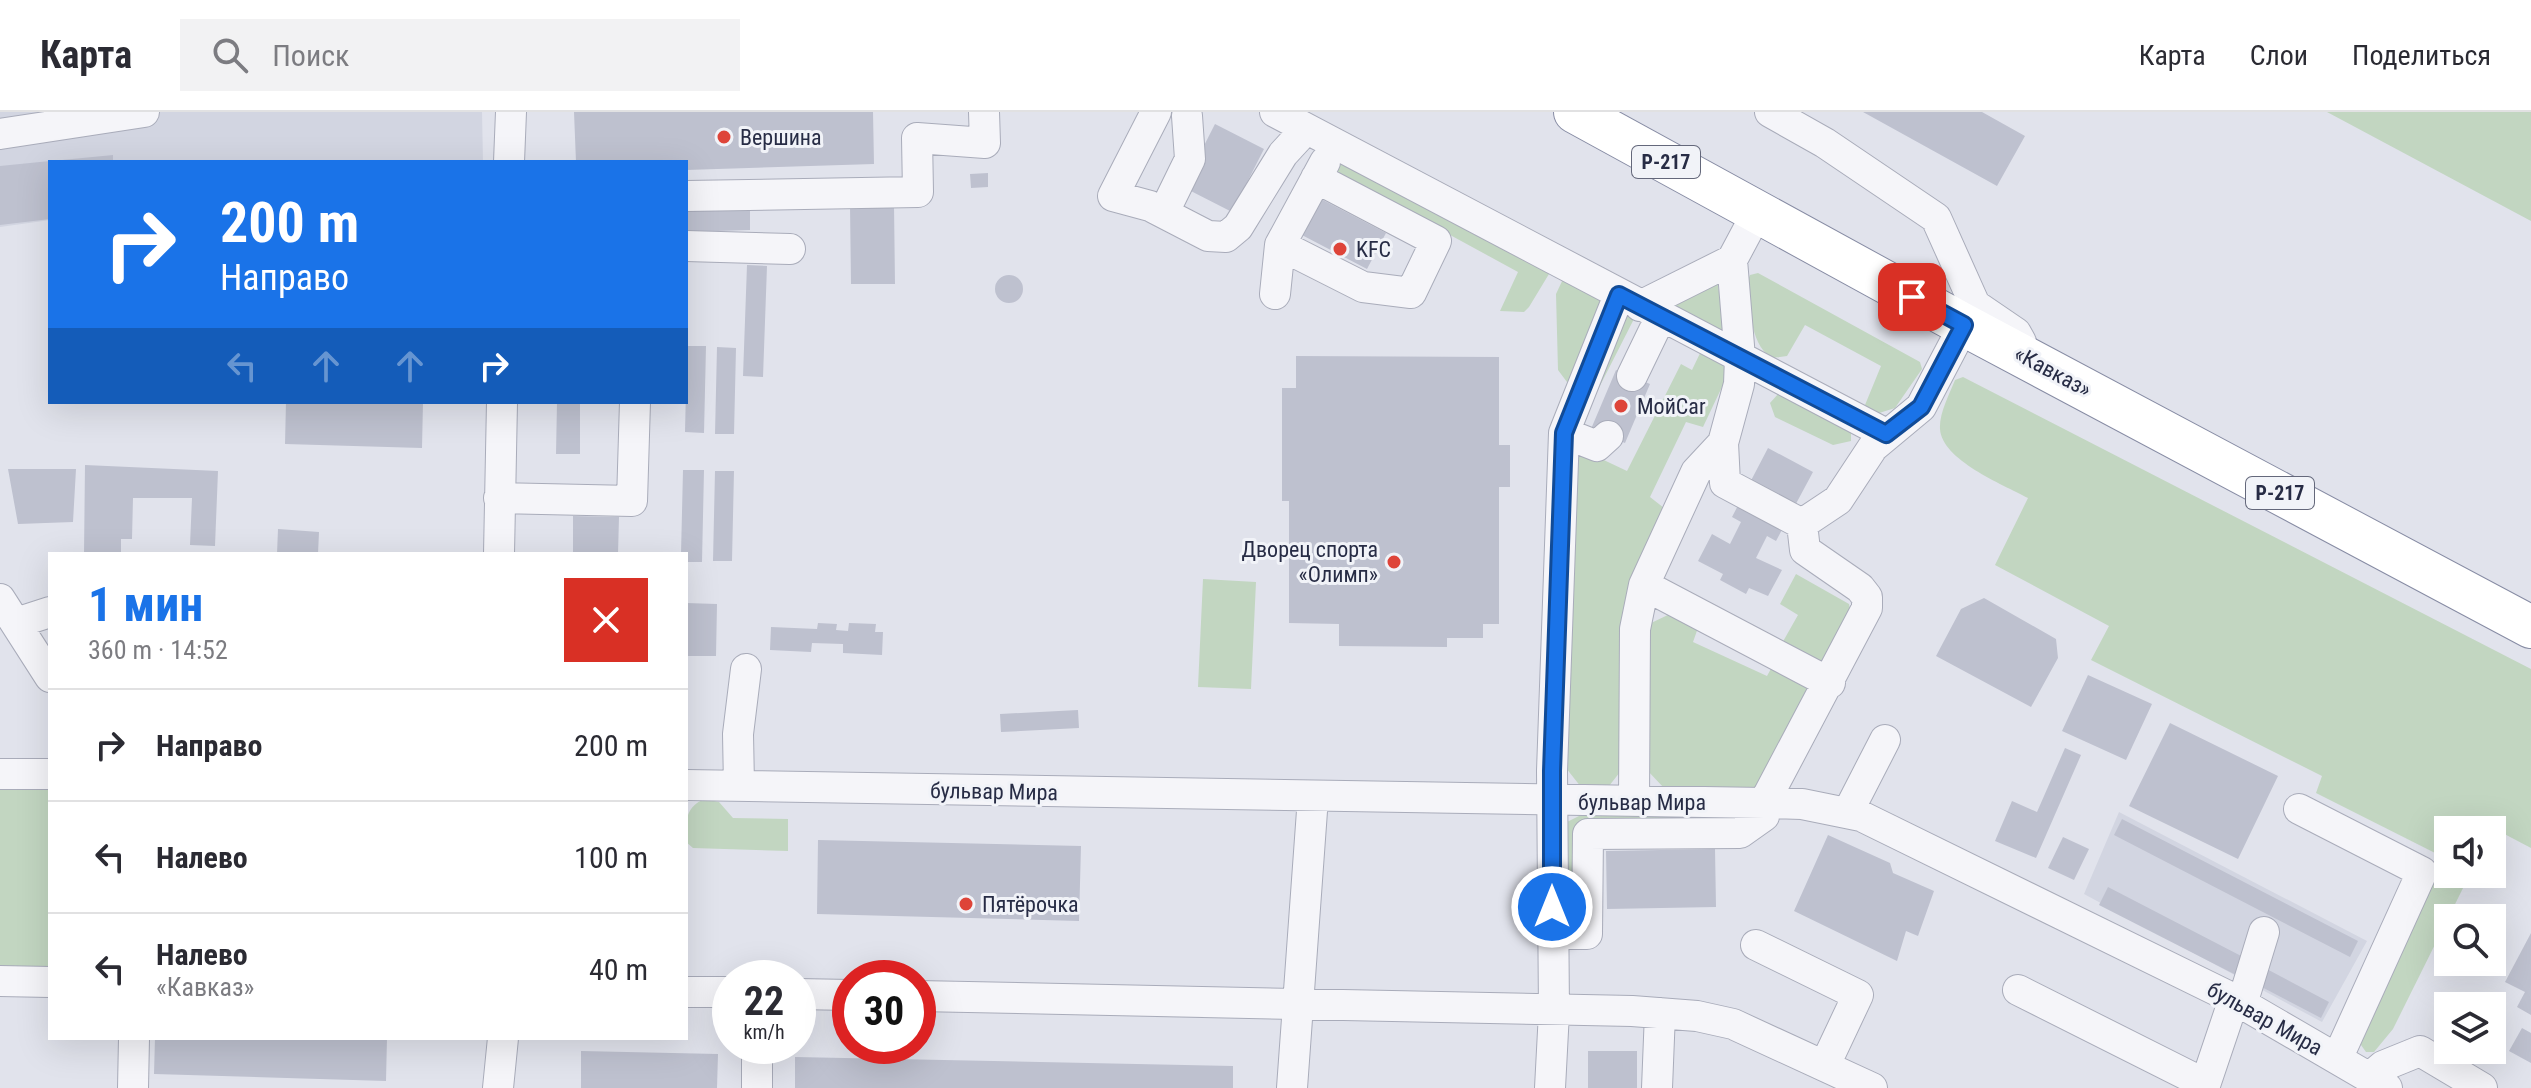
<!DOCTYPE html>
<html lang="ru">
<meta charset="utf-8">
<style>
:root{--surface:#fff;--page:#f2f2f3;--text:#2b2b33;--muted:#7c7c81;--line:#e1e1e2;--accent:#1a73e8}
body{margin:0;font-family:"Roboto Condensed",sans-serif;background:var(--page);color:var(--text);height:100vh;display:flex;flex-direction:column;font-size:30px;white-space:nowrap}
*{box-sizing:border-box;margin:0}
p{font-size:26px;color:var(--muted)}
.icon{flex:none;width:44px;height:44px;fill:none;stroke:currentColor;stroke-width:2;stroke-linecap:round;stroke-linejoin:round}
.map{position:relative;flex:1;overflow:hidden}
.drawer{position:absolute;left:48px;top:440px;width:640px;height:488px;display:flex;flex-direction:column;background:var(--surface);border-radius:0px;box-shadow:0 8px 32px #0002}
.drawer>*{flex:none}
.top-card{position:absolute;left:48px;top:48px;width:640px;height:244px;border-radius:0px;box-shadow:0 8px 32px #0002;background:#1a73e8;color:#fff;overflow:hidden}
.buttons{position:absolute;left:2434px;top:704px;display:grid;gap:16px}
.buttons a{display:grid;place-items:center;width:72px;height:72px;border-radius:0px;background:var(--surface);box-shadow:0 8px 32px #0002;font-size:40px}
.speed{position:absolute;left:712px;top:848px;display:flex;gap:16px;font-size:40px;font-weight:700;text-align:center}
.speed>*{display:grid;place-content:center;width:104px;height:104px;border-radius:50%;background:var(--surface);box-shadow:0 8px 32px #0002;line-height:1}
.speed small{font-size:20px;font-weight:400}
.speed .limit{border:12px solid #d22;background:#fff;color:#111}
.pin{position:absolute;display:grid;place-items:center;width:68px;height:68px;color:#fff;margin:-34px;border-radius:16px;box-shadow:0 4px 12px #0006}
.me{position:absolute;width:88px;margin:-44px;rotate:0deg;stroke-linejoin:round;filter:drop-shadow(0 0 6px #0008)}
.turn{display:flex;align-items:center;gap:28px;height:168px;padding:0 40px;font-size:36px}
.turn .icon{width:104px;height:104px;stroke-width:2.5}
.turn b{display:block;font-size:56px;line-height:68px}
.lanes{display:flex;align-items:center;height:76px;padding:0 40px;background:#0003;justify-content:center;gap:40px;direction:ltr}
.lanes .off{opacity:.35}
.round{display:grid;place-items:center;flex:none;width:84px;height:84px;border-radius:0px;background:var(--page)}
.head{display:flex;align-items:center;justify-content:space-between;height:136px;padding:0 40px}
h1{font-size:48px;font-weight:700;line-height:60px;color:var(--accent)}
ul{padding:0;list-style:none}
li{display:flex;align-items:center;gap:24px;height:112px;padding:0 40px;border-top:2px solid var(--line)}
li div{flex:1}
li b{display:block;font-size:30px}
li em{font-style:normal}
header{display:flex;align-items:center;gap:48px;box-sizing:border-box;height:112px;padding:0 40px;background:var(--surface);border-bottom:2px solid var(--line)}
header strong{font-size:38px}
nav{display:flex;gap:44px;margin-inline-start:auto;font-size:28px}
.search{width:560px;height:72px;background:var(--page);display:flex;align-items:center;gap:20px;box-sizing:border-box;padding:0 28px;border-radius:0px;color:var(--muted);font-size:30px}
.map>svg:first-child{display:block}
.built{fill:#d2d5e1}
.green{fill:#c2d6c1}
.building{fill:#bec1cf}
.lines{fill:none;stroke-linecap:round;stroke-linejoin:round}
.minor-casing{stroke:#a9acba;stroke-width:32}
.highway-casing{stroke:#878ca4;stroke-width:44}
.minor{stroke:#f5f5f9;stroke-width:30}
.highway{stroke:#fff;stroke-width:42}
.route-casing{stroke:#114b97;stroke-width:20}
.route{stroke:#1a73e8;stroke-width:14}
.poi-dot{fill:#de4439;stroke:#f1f3f8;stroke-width:3}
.labels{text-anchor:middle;stroke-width:6;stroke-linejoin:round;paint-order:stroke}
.shield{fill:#f1f3f8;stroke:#64687b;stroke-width:2}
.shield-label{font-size:20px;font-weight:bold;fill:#272c45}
.poi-label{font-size:22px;fill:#272c45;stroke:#f1f3f8;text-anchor:start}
.street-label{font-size:22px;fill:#272c45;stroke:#f1f3f8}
</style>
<header>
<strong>Карта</strong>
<div class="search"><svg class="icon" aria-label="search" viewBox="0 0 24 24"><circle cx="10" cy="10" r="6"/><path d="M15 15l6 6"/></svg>Поиск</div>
<nav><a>Карта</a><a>Слои</a><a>Поделиться</a></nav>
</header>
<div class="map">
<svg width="2531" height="976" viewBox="0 0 2531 976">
<rect width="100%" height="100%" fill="#e1e3ec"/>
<path class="built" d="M0,0H482L483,50H50V108L0,115Z
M2119,700L2367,829L2322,910L2084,782Z"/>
<path class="green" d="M2327,0H2531V109Z
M1345,50L1552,157L1529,195L1524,200L1500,199L1518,160L1364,76L1337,70L1334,55Z
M1758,161L1920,250L1922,257L1895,296L1876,302L1865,293L1881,254L1805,213L1787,244L1771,246C1748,229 1751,194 1748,168L1750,163Z
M1564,165L1606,187L1575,268L1567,270L1558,258L1556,182Z
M1717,167L1725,220L1675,196L1676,189Z
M1622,196L1636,203L1581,311Z
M1703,235L1730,258L1703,315L1686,310L1650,385L1664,396L1633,461L1627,482L1620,660L1609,674L1581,675L1566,656L1572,333L1627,359L1681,252L1692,258Z
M1963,265L2531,557V736L2493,716L2448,718V762H2470L2393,917L2374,940H2366L2361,933L2360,922L2443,745L2316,681L2322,664L2091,548L2109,514L1995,453L2028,386C2002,372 1942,348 1940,317C1939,302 1949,283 1955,268Z
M1779,281L1851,316V329L1833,333L1775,305L1770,291Z
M1796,462L1849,492L1850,498L1822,550L1817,551L1781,533L1798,503L1780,492Z
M1203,467L1256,470L1251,577L1198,575Z
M1672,501L1699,513L1693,530L1767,564L1773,553L1810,572L1767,670L1750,679L1664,676L1647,658L1649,512Z
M0,676L50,677V855H0Z
M704,687L719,690L733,706L788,707V739L693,736L686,730C686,711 684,696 704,687Z
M1585,701L1758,703L1744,715L1590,713L1577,806L1566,808L1565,711Z"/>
<path class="building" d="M574,0H873L874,52L686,58V50H576Z
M1863,0H1982L2025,24L1997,74Z
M1215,12L1264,37L1232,100L1183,75Z
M113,43V50H62V48Z
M50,49V107L0,113V54Z
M988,61V75L971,76L970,62Z
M1319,86L1386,121L1367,157L1300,122Z
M850,93H894L895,172H851Z
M750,97V118L686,120V99Z
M747,153L767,154L763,265L743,264Z
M995 177a14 14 0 1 1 28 0a14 14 0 1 1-28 0Z
M687,234H706L704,321L685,320Z
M717,235L736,236L734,322H715Z
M1296,244L1499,245V333H1510V375H1499V512H1483V526H1447V535L1339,534V512L1289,511V389H1282V276H1296Z
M1616,258L1650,272L1625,331L1591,317Z
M286,290H423L422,336L285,332Z
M557,290H580V342H556Z
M1768,336L1813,360L1776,429L1767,424L1756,446L1782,458L1768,484L1749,476L1746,482L1720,468L1723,462L1698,449L1712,422L1730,432L1741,410L1732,405Z
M85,353L218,359L215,434L190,433L192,386H133L132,427H121V442H84Z
M8,357H76L73,410L18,412Z
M683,358H704L702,450H686V442H681Z
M715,359H734L732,449H713Z
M573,404L619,405L618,442H573Z
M278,417L319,420L318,442H277Z
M1984,486L2056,527L2058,546L2031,595L1936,544L1961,497Z
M686,491L717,492L716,544H686Z
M818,511L837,512L836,518L848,519L849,511L876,512L875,520H883L882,543L843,541V532L812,531L811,540L770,538L771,515L817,517Z
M2088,563L2152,592L2126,648L2062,619Z
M1078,598L1079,616L1001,620L1000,602Z
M2170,611L2278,664L2238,747L2129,694Z
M2065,636L2081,643L2036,746L1995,729L2012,689L2037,700Z
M2122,707L2358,829L2350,845L2114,723Z
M1828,723L1890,751L1893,761L1934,779L1918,824L1906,819L1897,849L1794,799Z
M2063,725L2089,737L2074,768L2048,756Z
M818,728L1081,734L1079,809L817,802Z
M1715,737L1716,795L1607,797L1606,739Z
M2108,775L2245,846L2236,863L2099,793Z
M2531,821V903L2517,895L2525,880L2505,870Z
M2263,855L2329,890L2321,906L2254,871Z
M2522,916L2531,921V951L2509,939Z
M155,926H387L386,969L154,962Z
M581,939L718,942L717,976H581Z
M1588,939H1637V976H1588Z
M795,945L1233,954V976H795Z"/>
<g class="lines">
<defs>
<path id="minor" d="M1156,0L1113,84L1150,94L1208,124L1226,125L1238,115L1283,42L1306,17
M1275,0L1886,322
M1770,0L1825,31L1936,106L1975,193L2016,221L2021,230
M0,22L144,0
M509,50L511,0
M686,84L918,80L917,26L985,31L984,0
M1757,101L1732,148L1740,246L1739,272L1723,331L1725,371L1802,412L1838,388L1873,335L1921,295L1964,213
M1168,103L1167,94L1190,47L1187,4
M1280,133L1325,50
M686,134L790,137
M1275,182L1280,133L1363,175L1411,181L1436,129L1316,66
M1640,194L1732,148
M1632,264L1661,204
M1564,321L1597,334L1608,324
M499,386L632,389L635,290
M499,442L502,290
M1644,473L1830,571
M0,487L50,565
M16,511L50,500
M0,662H50
M686,673L1764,691L1802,692L1861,704L2234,887L2387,976
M739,673L738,622L746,557
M1634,689L1635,517L1644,473L1696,360L1723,331
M2299,697L2422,760L2338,945
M1848,700L1885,628
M1552,822H1587L1588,722L1740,721L1764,704V691L1867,496V485L1860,476L1805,438L1802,412
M1756,833L1858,883L1825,953
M0,869L50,870
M2018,878L2205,972
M686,880H730
M798,882L850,883
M918,884L1632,899L1697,904L1733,912L1872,976
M2242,892L2264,820
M2370,965L2383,954L2420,939L2482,976
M133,976L134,926
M498,976L503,926
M757,976V934
M1292,976L1313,685
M1550,976L1554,900L1552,659L1564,321L1619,183
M1657,976L1660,901
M2204,976L2234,887"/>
<path id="highway" d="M1575,0L1964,213L2531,515"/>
</defs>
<use href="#minor" class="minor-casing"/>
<use href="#highway" class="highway-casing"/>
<use href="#minor" class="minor"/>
<use href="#highway" class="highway"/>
</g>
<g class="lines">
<defs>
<path id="route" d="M1552,795V659L1564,321L1619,183L1886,322L1921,295L1964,213L1912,185"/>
</defs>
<use href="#route" class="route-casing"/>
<use href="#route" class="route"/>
</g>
<g class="poi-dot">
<circle cx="724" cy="25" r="8"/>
<circle cx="1340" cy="137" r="8"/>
<circle cx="1621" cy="294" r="8"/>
<circle cx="1394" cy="450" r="8"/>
<circle cx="966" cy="792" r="8"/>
</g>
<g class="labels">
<g class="shield">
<rect x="1632" y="34" width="68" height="32" rx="6"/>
<rect x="2246" y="365" width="68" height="32" rx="6"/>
</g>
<g class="shield-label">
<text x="1666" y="57">Р-217</text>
<text x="2280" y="388">Р-217</text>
</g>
<g class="poi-label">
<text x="740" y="33">Вершина</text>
<text x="1356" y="145">KFC</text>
<text x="1637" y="302">МойCar</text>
<text x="1378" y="445" text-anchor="end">Дворец спорта<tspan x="1378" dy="25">«Олимп»</tspan></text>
<text x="982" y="800">Пятёрочка</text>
</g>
<g class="street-label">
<text transform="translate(2053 259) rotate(28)" y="8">«Кавказ»</text>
<text transform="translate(994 679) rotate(1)" y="8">бульвар Мира</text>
<text x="1642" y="698">бульвар Мира</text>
<text transform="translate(2265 906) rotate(29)" y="8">бульвар Мира</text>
</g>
</g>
</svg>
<div class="buttons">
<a><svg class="icon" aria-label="sound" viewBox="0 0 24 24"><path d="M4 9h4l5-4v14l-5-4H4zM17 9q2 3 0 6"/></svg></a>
<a><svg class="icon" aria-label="search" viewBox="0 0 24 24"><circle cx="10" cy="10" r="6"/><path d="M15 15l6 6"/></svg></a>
<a><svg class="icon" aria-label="layers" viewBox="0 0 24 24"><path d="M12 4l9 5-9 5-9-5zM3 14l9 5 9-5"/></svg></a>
</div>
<div class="speed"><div>22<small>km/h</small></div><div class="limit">30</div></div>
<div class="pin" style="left:1912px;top:185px;background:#d93025"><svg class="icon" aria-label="arrive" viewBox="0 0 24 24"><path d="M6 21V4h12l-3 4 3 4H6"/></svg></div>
<svg class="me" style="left:1552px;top:795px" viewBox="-20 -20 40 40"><circle r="17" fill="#1a73e8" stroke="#fff" stroke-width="3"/><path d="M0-11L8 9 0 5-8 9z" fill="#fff"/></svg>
<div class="top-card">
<div class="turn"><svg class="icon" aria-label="right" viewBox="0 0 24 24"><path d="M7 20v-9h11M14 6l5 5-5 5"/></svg><div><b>200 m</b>Направо</div></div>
<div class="lanes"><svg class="icon off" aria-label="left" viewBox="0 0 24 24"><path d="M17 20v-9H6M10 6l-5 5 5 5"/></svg><svg class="icon off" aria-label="ahead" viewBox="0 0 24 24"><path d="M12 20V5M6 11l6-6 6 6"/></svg><svg class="icon off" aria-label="ahead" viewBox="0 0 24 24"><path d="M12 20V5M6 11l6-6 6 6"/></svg><svg class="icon" aria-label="right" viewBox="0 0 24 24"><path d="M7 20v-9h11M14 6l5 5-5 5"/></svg></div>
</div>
<section class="drawer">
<div class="head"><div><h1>1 мин</h1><p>360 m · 14:52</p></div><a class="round" style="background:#d93025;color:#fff"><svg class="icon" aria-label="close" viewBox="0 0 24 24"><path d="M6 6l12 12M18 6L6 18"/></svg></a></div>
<ul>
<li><svg class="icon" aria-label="right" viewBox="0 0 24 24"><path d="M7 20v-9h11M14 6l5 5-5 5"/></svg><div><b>Направо</b></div><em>200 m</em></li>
<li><svg class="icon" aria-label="left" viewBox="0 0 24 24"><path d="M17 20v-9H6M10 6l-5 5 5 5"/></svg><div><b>Налево</b></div><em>100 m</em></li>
<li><svg class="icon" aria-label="left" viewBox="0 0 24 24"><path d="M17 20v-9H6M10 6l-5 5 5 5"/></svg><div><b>Налево</b><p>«Кавказ»</p></div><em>40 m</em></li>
</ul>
</section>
</div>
